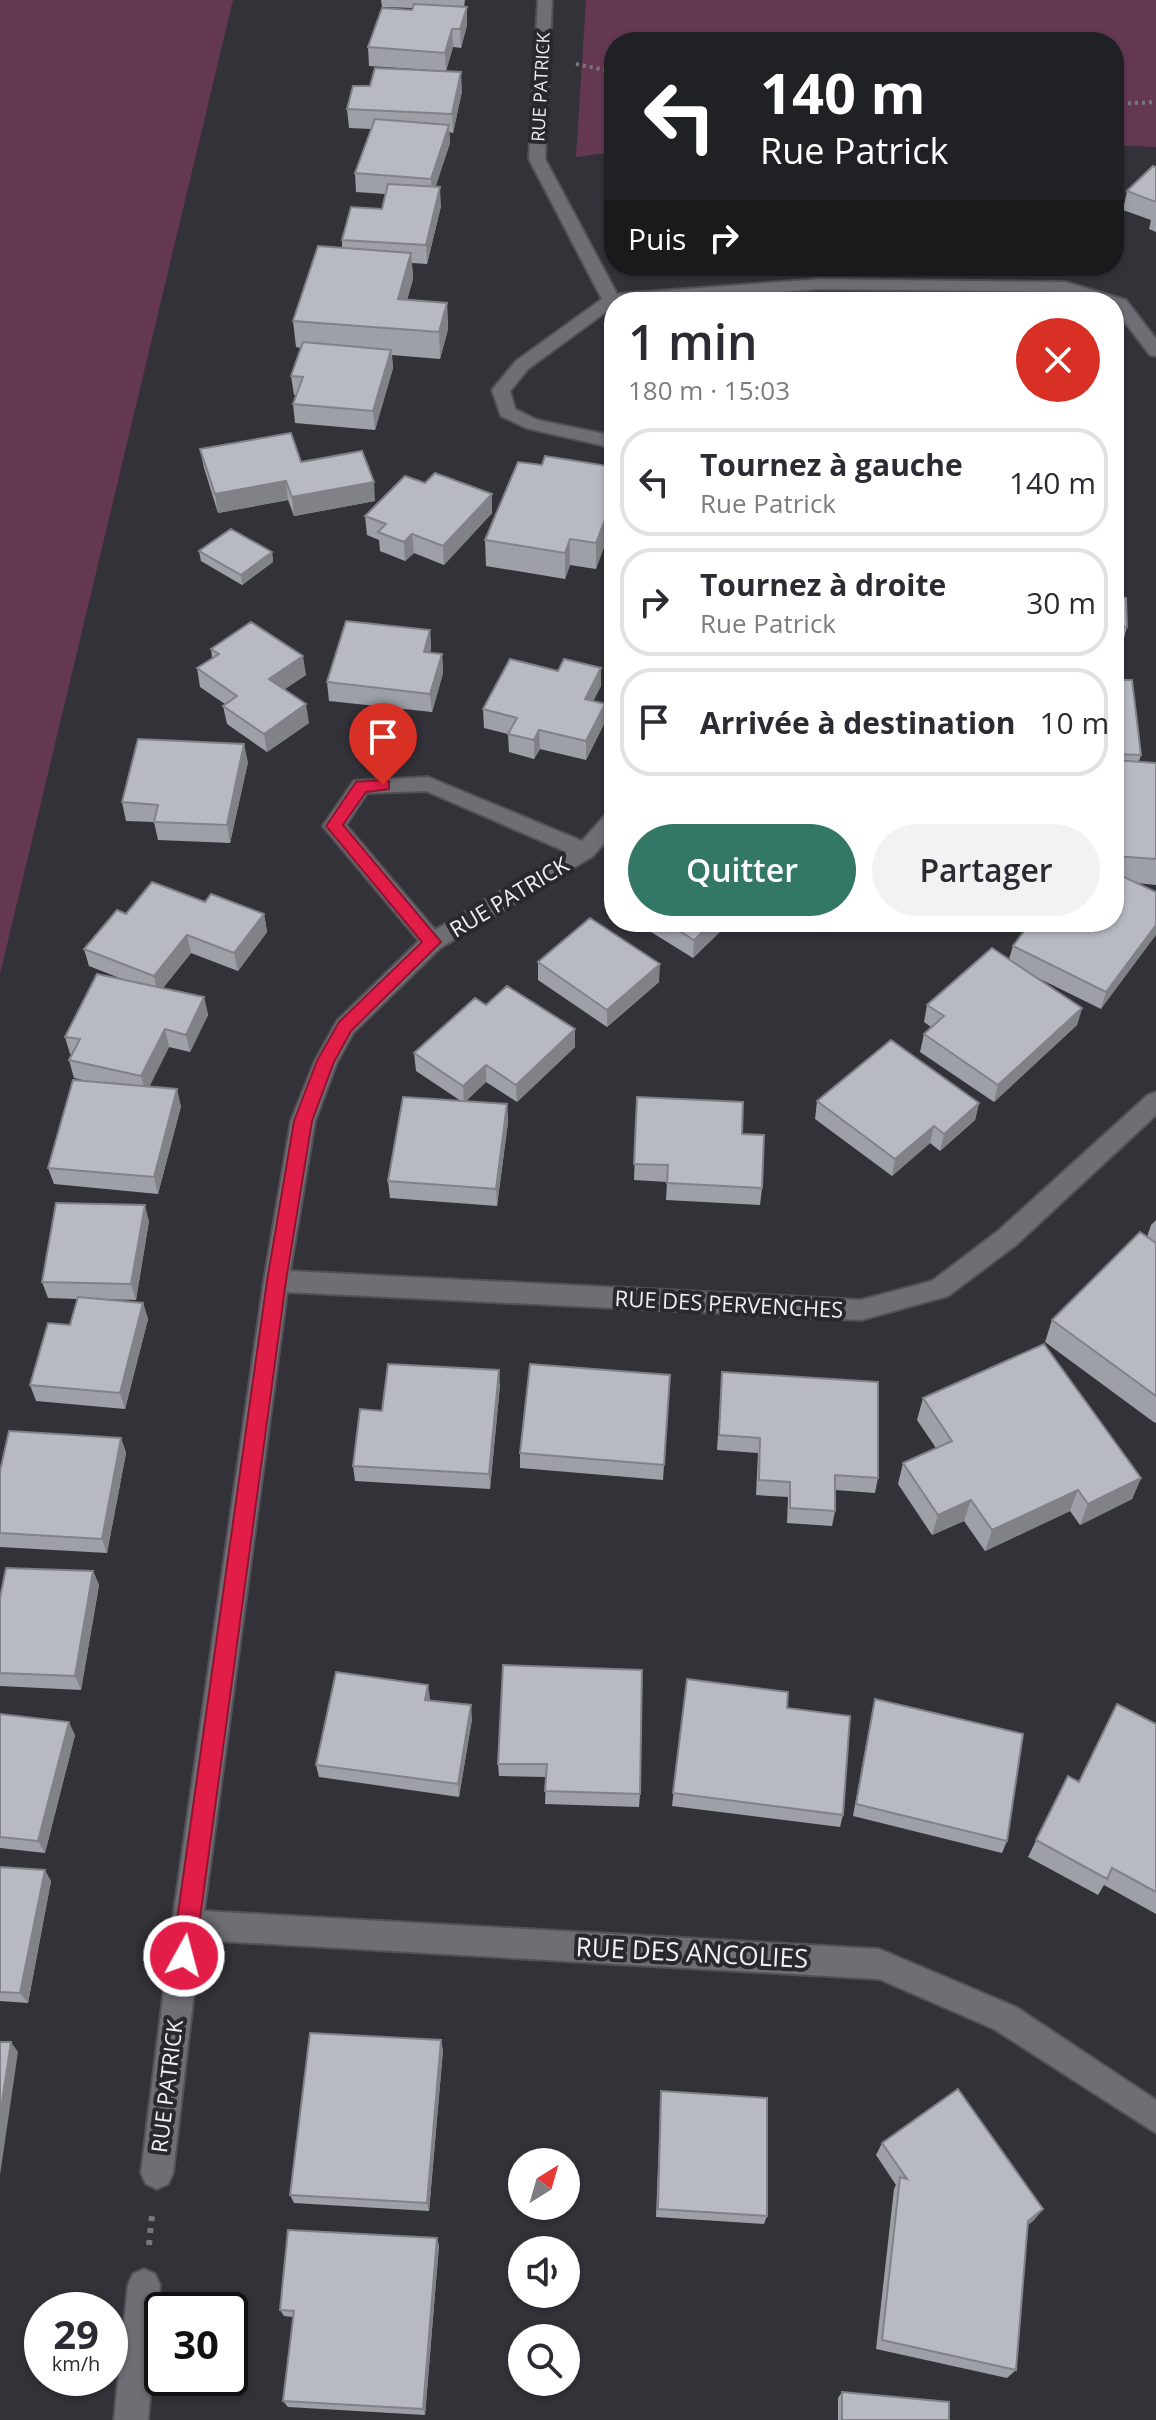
<!DOCTYPE html>
<html lang="fr">
<meta charset="utf-8">
<style>
:root{--surface:#fff;--page:#f2f2f3;--text:#2b2b33;--muted:#7c7c81;--line:#e1e1e2;--accent:#376}
body{margin:0;font-family:"Open Sans",sans-serif;background:var(--page);color:var(--text);height:100vh;display:flex;flex-direction:column;font-size:30px;white-space:nowrap}
*{box-sizing:border-box;margin:0}
p{font-size:26px;color:var(--muted)}
.icon{flex:none;width:44px;height:44px;fill:none;stroke:currentColor;stroke-width:2;stroke-linecap:round;stroke-linejoin:round}
.map{position:relative;flex:1;overflow:hidden}
.side{position:absolute;left:604px;top:292px;width:520px;height:640px;display:flex;flex-direction:column;background:var(--surface);border-radius:32px;box-shadow:0 2px 6px #0004}
.side>*{flex:none}
.guide{position:absolute;left:604px;top:32px;width:520px;height:244px;border-radius:32px;box-shadow:0 2px 6px #0004;background:#202124;color:#fff;overflow:hidden}
.needle{width:52px;rotate:37deg}
.controls{position:absolute;left:508px;top:2148px;display:grid;gap:16px}
.controls a{display:grid;place-items:center;width:72px;height:72px;border-radius:50%;background:var(--surface);box-shadow:0 2px 6px #0004;font-size:40px}
.speed{position:absolute;left:24px;top:2292px;display:flex;gap:16px;font-size:40px;font-weight:700;text-align:center}
.speed>*{display:grid;place-content:center;width:104px;height:104px;border-radius:50%;background:var(--surface);box-shadow:0 2px 6px #0004;line-height:1}
.speed small{font-size:20px;font-weight:400}
.speed .limit{border:4px solid #111;border-radius:12px;background:#fff;color:#111}
.pin{position:absolute;display:grid;place-items:center;width:68px;height:68px;color:#fff;margin:-82px -34px;border-radius:50% 50% 50% 0;rotate:-45deg;box-shadow:0 0 8px #0007}
.pin .icon{rotate:45deg}
.me{position:absolute;width:88px;margin:-44px;rotate:7deg;stroke-linejoin:round;filter:drop-shadow(0 0 6px #0008)}
.turn{display:flex;align-items:center;gap:28px;height:168px;padding:0 24px;font-size:36px}
.turn .icon{width:104px;height:104px;stroke-width:2.5}
.turn b{display:block;font-size:56px;line-height:68px}
.then{display:flex;align-items:center;height:76px;padding:0 24px;background:#0003;gap:16px;font-size:30px}
.round{display:grid;place-items:center;flex:none;width:84px;height:84px;border-radius:42px;background:var(--page)}
.summary{display:flex;align-items:center;justify-content:space-between;height:136px;padding:0 24px}
h1{font-size:48px;font-weight:600;line-height:60px}
.primary-button{display:flex;gap:16px;margin-top:auto;padding:16px 24px}
.primary-button a{flex:1;height:92px;border-radius:48px;background:var(--accent);color:#fff;font-size:32px;font-weight:600;line-height:92px;text-align:center}
.primary-button a+a{background:var(--page);color:var(--text)}
ul{padding:0;list-style:none}
li{display:flex;align-items:center;gap:24px;height:108px;margin:0 16px 12px;padding:0 8px;border:4px solid var(--line);border-radius:32px}
li div{flex:1}
li b{display:block;font-size:30px}
li em{font-style:normal}
.map>svg:first-child{display:block}
.green{fill:#653852}
.lines{fill:none;stroke-linecap:round;stroke-linejoin:round}
.minor-casing{stroke:#525157;stroke-width:4}
.path-far1{stroke:#78777d;stroke-width:4;stroke-dasharray:3 4;stroke-linecap:butt}
.path{stroke:#78777d;stroke-width:6;stroke-dasharray:5 7;stroke-linecap:butt}
.minor{fill:#6f6e75;fill-rule:evenodd}
.wall{fill:#9da0a7}
.shaded-wall{fill:#808288}
.building{fill:#b7bac2;stroke:#808288;stroke-width:2}
.route{fill:#e11d48;stroke:#92132f;stroke-width:2}
.labels{text-anchor:middle;stroke-width:8;stroke-linejoin:round;paint-order:stroke}
.far-street-label{font-size:18px;fill:#efeef2;stroke:#29282e}
.street-label{font-size:22px;fill:#efeef2;stroke:#29282e}
.near-street-label{font-size:26px;fill:#efeef2;stroke:#29282e}
</style>
<div class="map">
<svg width="1156" height="2420" viewBox="0 0 1156 2420">
<rect width="100%" height="100%" fill="#333239"/>
<path class="green" d="M0,0H233L0,974Z
M586,0H1156V147L1114,145V42H614V152L576,157Z"/>
<g class="lines">
<defs>
<path id="minor" d="M538,0H552L545,159L617,294L820,279L1065,282L1126,300L1156,339V356L1150,355L1114,308V302H1096L1064,292L820,289L653,302H614V310L610,309L528,369L510,391L515,409L537,420L614,436V448L526,428L501,416L492,390L516,361L602,299L529,159Z
M428,777L582,841L607,813L614,810V832L593,856L440,948L353,1033L337,1062L315,1121L290,1271L861,1300L932,1281L998,1231L1148,1095L1156,1092V1115L1016,1245L948,1296L861,1320L287,1292L204,1911L879,1949L1016,2007L1156,2100V2133L994,2029L879,1979L200,1940L173,2173L168,2184L157,2189L146,2184L141,2173L172,1925L264,1281L291,1121L315,1061L337,1021L419,941L323,826L354,781ZM426,791L567,852L435,930L346,825L367,793Z
M144,2269L155,2274L160,2285L148,2420H114L128,2285L133,2274Z"/>
</defs>
<use href="#minor" class="minor-casing"/>
<path class="path-far1" d="M576,64L614,72
M1114,104L1156,102"/>
<path class="path" d="M149,2245L152,2215"/>
<use href="#minor" class="minor"/>
</g>
<path class="wall" d="M381,0H465L464,7H467V25L461,48L453,47L446,71L369,66L368,47L413,8L382,7Z
M462,91L453,133L449,132L450,143L435,187L441,206L427,264L412,263L413,279L407,300L447,303L448,329L440,359L392,355L393,368L375,430L295,423L293,404L296,395H294L291,376L301,348L296,347L293,321L342,248V240L382,209L385,194L356,192L355,173L371,129L349,128L347,109Z
M1156,167V232L1149,229L1151,220L1123,210L1127,191Z
M614,192V219L610,212V193Z
M200,449L301,462L375,501L294,516L288,500L218,513L204,468Z
M542,465L614,467L596,569L570,565L565,579L486,566L485,540Z
M492,513L444,565L414,553L405,561L380,551L379,540L367,535L365,516Z
M199,551L272,552L273,562L242,585L201,561Z
M1114,597L1127,627L1122,646L1115,645L1116,666L1114,673Z
M430,630L431,648L430,653L442,654L443,673L432,712L329,701L327,682Z
M211,649L306,675L284,689L309,723L267,752L227,724L223,706L225,704L200,687L197,668L212,658Z
M1114,680L1141,755L1139,761L1156,763V885L1137,883L1156,892L1101,1009L1038,978L1082,1008L1077,1025L994,1102L920,1052L924,1034L931,1027L924,1022L927,1005L1009,959L1013,946L1027,928L1015,922H1114L1117,882H1114Z
M601,686L593,701L605,722L586,760L540,749L534,759L509,752L508,734L484,728L483,709Z
M248,762L230,843L158,840L154,822L126,821L122,802Z
M205,902L264,914L267,932L238,971L191,953L163,988L204,997L208,1015L190,1052L169,1047L149,1086L181,1106L158,1194L54,1184L48,1168L91,1082L74,1078L69,1060L72,1054H70L65,1037L122,979L89,966L84,949L126,914Z
M635,922H730L693,958Z
M538,962L659,982L607,1027L538,980Z
M486,1005L575,1047L517,1102L486,1082L466,1101L507,1104L508,1122L497,1206L390,1198L388,1181L461,1101L416,1071L414,1053Z
M637,1097L742,1134L762,1188L760,1205L666,1200L667,1182L634,1180Z
M817,1101L979,1103L975,1120L940,1151L930,1143L892,1176L815,1119Z
M1156,1220V1422L1155,1423L1045,1342L1052,1320L1147,1237L1151,1225Z
M149,1221L136,1300L103,1299L143,1303L148,1319L125,1409L36,1401L30,1385L70,1325L77,1299L48,1298L42,1282Z
M722,1372L878,1478L875,1493L835,1490V1511L832,1526L787,1523L788,1497L756,1495L758,1453L717,1450Z
M670,1375L663,1480L520,1468V1453Z
M500,1385L490,1489L355,1481L353,1466Z
M923,1398L1141,1478L1132,1499L1080,1525L1070,1511L985,1551L964,1521L932,1535L898,1484L903,1463L936,1448L917,1420Z
M121,1438L126,1453L107,1553L0,1547V1471Z
M93,1571L99,1585L81,1690L0,1686V1598Z
M503,1665L640,1794L639,1807L545,1804L546,1777L499,1776L498,1764Z
M687,1679L787,1708L843,1815L840,1827L672,1806Z
M430,1698V1700L472,1719L459,1797L319,1777L316,1765Z
M875,1699L1007,1841L1002,1853L853,1816L872,1712Z
M0,1714L75,1735L45,1853L0,1848Z
M1156,1724V1914L1104,1885L1098,1895L1028,1857L1068,1776L1078,1782Z
M0,1867L51,1881L28,2003L0,2001Z
M443,2050L429,2211L294,2203L290,2195Z
M661,2091L767,2216L764,2224L656,2217Z
M882,2143L1043,2209L1034,2220L1028,2225L1016,2370L1007,2378L876,2349L894,2189L896,2185L876,2155Z
M439,2245L425,2415L288,2407L283,2401L293,2317L284,2316L280,2310Z
M842,2392L949,2420H838V2398Z"/>
<path class="shaded-wall" d="M467,7V25L461,48L460,29Z
M452,29L453,47L446,71L445,53Z
M461,72L462,91L453,133L452,114Z
M449,125L450,143L432,198L431,179Z
M440,187L441,206L427,264L426,245Z
M411,253L413,279L400,325L398,299Z
M447,303L448,329L440,359L439,332Z
M391,350L393,368L375,430L373,411Z
M286,481L288,500L218,513L215,494Z
M374,482L375,501L294,516L292,497Z
M492,494V513L444,565L443,546Z
M614,496V521L596,569V543Z
M412,534L414,553L405,561L404,542Z
M570,539V565L565,579V553Z
M272,552L273,562L242,585L241,575Z
M430,630L431,648L425,670L424,652Z
M442,654L443,673L432,712L430,694Z
M303,656L306,675L272,698L269,679Z
M601,668V686L585,717V699Z
M306,704L309,723L267,752L264,734Z
M605,704V722L586,760V741Z
M539,730L540,749L534,759V740Z
M244,744L248,762L230,843L227,825Z
M264,914L267,932L238,971L234,953Z
M713,922H730L693,958L694,940Z
M1156,925V935L1101,1009L1106,992Z
M187,935L191,953L158,994L154,976Z
M660,964L659,982L607,1027V1010Z
M204,997L208,1015L190,1052L186,1035Z
M1082,1008L1077,1025L994,1102L998,1085Z
M165,1029L169,1047L146,1094L141,1076Z
M575,1029V1047L517,1102L516,1085Z
M486,1065V1082L464,1103L463,1086Z
M177,1089L181,1106L158,1194L154,1177Z
M979,1103L975,1120L940,1151L944,1134Z
M507,1104L508,1122L497,1206L496,1189Z
M934,1126L930,1143L892,1176L895,1159Z
M145,1205L149,1221L136,1300L131,1284Z
M143,1303L148,1319L125,1409L120,1393Z
M499,1370L500,1385L490,1489L489,1474Z
M121,1438L126,1453L107,1553L102,1539Z
M1141,1478L1132,1499L1080,1525L1088,1504Z
M1078,1490L1070,1511L985,1551L992,1530Z
M971,1500L964,1521L932,1535L938,1515Z
M93,1571L99,1585L81,1690L75,1676Z
M428,1685L430,1698L427,1713L425,1700Z
M471,1705L472,1719L459,1797L458,1784Z
M69,1722L75,1735L45,1853L38,1841Z
M45,1870L51,1881L28,2003L20,1993Z
M441,2040L443,2050L429,2211L427,2203Z
M11,2042L18,2052L0,2175V2115Z
M1043,2209L1034,2220L1020,2232L1028,2221Z
M437,2238L439,2245L425,2415L423,2409Z"/>
<path class="building" d="M414,4L467,7L460,29H452L445,53L368,47L382,8L412,10Z
M375,68L461,72L452,114L347,109L353,86H370Z
M375,119L449,125L431,179L355,173Z
M1153,166L1156,167V202L1127,191Z
M388,184L440,187L426,245L342,240L351,207L382,209Z
M318,246L411,253L398,299L447,303L439,332L293,321Z
M1004,299L1037,302H1003Z
M303,342L391,350L373,411L293,404L303,377L291,376Z
M291,433L301,462L362,451L374,482L292,497L286,481L215,494L200,449Z
M545,456L614,467V496L596,543L570,539L565,553L485,540L518,462L542,465Z
M435,473L492,494L443,546L412,534L404,542L378,532L386,524L365,516L405,476L425,483Z
M231,529L272,552L241,575L199,551Z
M1114,597L1126,598L1127,627L1115,626L1116,666L1114,665Z
M346,621L430,630L424,652L442,654L430,694L327,682Z
M251,622L303,656L269,679L306,704L264,734L223,706L237,696L197,668L219,654L211,649Z
M510,659L558,671L564,659L601,668L585,699L605,704L586,741L539,730L534,740L508,734L517,718L483,709Z
M1114,680H1132L1141,755L1114,754Z
M138,739L244,744L227,825L154,822L158,805L122,802Z
M1114,760L1156,763V859L1114,856Z
M1122,876L1156,892V925L1106,992L1013,946L1031,922H1114V886Z
M152,882L205,902L211,894L264,914L234,953L187,935L154,976L84,949L117,910L126,914Z
M590,918L660,964L607,1010L538,962Z
M665,922H713L694,940Z
M992,948L1082,1008L998,1085L924,1034L944,1016L927,1005Z
M97,974L204,997L186,1035L165,1029L141,1076L69,1060L80,1039L65,1037Z
M507,986L575,1029L516,1085L486,1065L463,1086L414,1053L475,998L486,1005Z
M891,1040L979,1103L944,1134L934,1126L895,1159L817,1101Z
M73,1080L177,1089L154,1177L48,1168Z
M403,1097L507,1104L496,1189L388,1181Z
M637,1097L743,1102L742,1134L764,1135L762,1188L667,1183L668,1165L634,1164Z
M56,1203L145,1205L131,1284L42,1282Z
M1140,1232L1156,1243V1396L1052,1320Z
M78,1297L143,1303L120,1393L30,1385L48,1323L70,1325Z
M1044,1344L1141,1478L1088,1504L1078,1490L992,1530L971,1500L938,1515L903,1463L952,1441L923,1398Z
M388,1364L499,1370L489,1474L353,1466L360,1409L382,1411Z
M530,1364L670,1375L664,1465L520,1453Z
M722,1372L878,1382V1478L835,1475V1511L790,1508V1482L759,1480L760,1438L719,1435Z
M9,1431L121,1438L102,1539L0,1533V1471Z
M6,1568L93,1571L75,1676L0,1673V1598Z
M503,1665L642,1670L640,1794L545,1791L547,1764H498Z
M336,1672L428,1685L425,1700L471,1705L458,1784L316,1765Z
M687,1679L788,1692L787,1708L850,1716L843,1815L673,1793Z
M875,1699L1023,1734L1007,1841L856,1804Z
M1117,1704L1156,1724V1892L1112,1868L1107,1879L1036,1840L1068,1776L1079,1782Z
M0,1714L69,1722L38,1841L0,1837Z
M0,1867L45,1870L20,1993L0,1992Z
M310,2033L441,2040L427,2203L290,2195Z
M0,2042H11L0,2115Z
M958,2089L1043,2209L1028,2221L1016,2370L882,2340L900,2177L907,2179L882,2143Z
M661,2091L767,2098V2216L658,2209Z
M288,2230L437,2238L423,2409L283,2401L294,2311L280,2310Z
M842,2392L949,2402V2420H842Z"/>
<path class="route" d="M383,780L389,781V789L366,792L343,825L441,942L351,1031L334,1062L312,1121L286,1281L195,1956L192,1964L184,1968L176,1964L172,1956L267,1281L294,1121L317,1061L339,1022L422,942L326,826L356,782Z"/>
<g class="labels">
<g class="far-street-label">
<text transform="translate(541 87) rotate(-87)" y="6">RUE PATRICK</text>
</g>
<g class="street-label">
<text transform="translate(509 897) rotate(-31)" y="8">RUE PATRICK</text>
<text transform="translate(729 1304) rotate(3)" y="8">RUE DES PERVENCHES</text>
<text transform="translate(167 2086) rotate(-83)" y="8">RUE PATRICK</text>
</g>
<g class="near-street-label">
<text transform="translate(692 1953) rotate(3)" y="9">RUE DES ANCOLIES</text>
</g>
</g>
</svg>
<div class="controls">
<a><svg class="needle" viewBox="-14 -14 28 28"><path d="M0-13l5 13h-10z" fill="#e53935"/><path d="M0 13l5-13h-10z" fill="#7c7c81"/></svg></a>
<a><svg class="icon" aria-label="sound" viewBox="0 0 24 24"><path d="M4 9h4l5-4v14l-5-4H4zM17 9q2 3 0 6"/></svg></a>
<a><svg class="icon" aria-label="search" viewBox="0 0 24 24"><circle cx="10" cy="10" r="6"/><path d="M15 15l6 6"/></svg></a>
</div>
<div class="speed"><div>29<small>km/h</small></div><div class="limit">30</div></div>
<div class="pin" style="left:383px;top:785px;background:#d93025"><svg class="icon" aria-label="arrive" viewBox="0 0 24 24"><path d="M6 21V4h12l-3 4 3 4H6"/></svg></div>
<svg class="me" style="left:184px;top:1956px" viewBox="-20 -20 40 40"><circle r="17" fill="#e11d48" stroke="#fff" stroke-width="3"/><path d="M0-11L8 9 0 5-8 9z" fill="#fff"/></svg>
<div class="guide">
<div class="turn"><svg class="icon" aria-label="left" viewBox="0 0 24 24"><path d="M17 20v-9H6M10 6l-5 5 5 5"/></svg><div><b>140 m</b>Rue Patrick</div></div>
<div class="then">Puis<svg class="icon" aria-label="right" viewBox="0 0 24 24"><path d="M7 20v-9h11M14 6l5 5-5 5"/></svg></div>
</div>
<section class="side">
<div class="summary"><div><h1>1 min</h1><p>180 m · 15:03</p></div><a class="round" style="background:#d93025;color:#fff"><svg class="icon" aria-label="close" viewBox="0 0 24 24"><path d="M6 6l12 12M18 6L6 18"/></svg></a></div>
<ul>
<li><svg class="icon" aria-label="left" viewBox="0 0 24 24"><path d="M17 20v-9H6M10 6l-5 5 5 5"/></svg><div><b>Tournez à gauche</b><p>Rue Patrick</p></div><em>140 m</em></li>
<li><svg class="icon" aria-label="right" viewBox="0 0 24 24"><path d="M7 20v-9h11M14 6l5 5-5 5"/></svg><div><b>Tournez à droite</b><p>Rue Patrick</p></div><em>30 m</em></li>
<li><svg class="icon" aria-label="arrive" viewBox="0 0 24 24"><path d="M6 21V4h12l-3 4 3 4H6"/></svg><div><b>Arrivée à destination</b></div><em>10 m</em></li>
</ul>
<div class="primary-button"><a>Quitter</a><a>Partager</a></div>
</section>
</div>
